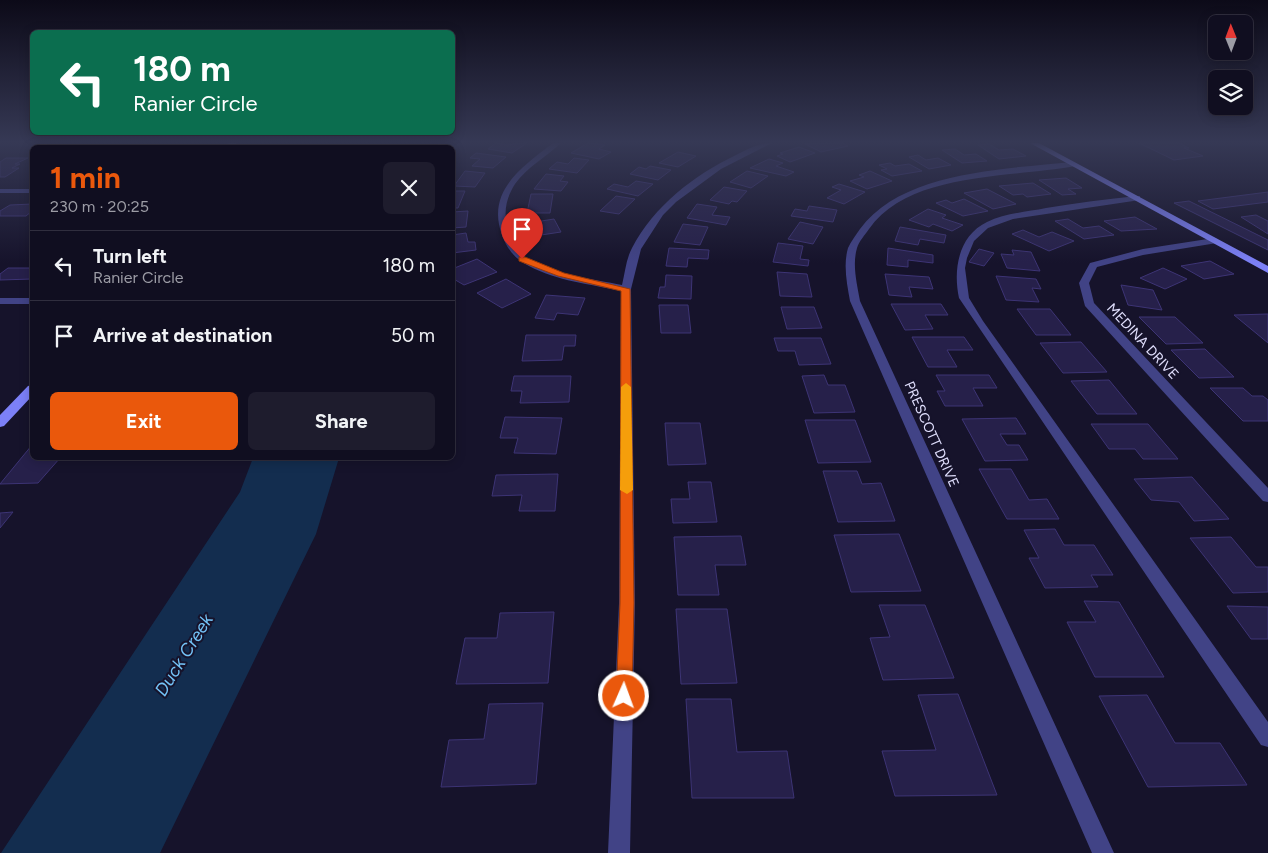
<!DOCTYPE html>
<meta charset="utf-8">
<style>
:root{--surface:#100e20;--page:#1e1c2d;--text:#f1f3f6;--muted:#9c9ca5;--line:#302e3e;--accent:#ea580c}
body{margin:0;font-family:Figtree,sans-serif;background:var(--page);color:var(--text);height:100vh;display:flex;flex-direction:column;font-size:19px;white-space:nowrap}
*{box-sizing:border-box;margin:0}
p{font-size:16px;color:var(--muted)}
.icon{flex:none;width:28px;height:28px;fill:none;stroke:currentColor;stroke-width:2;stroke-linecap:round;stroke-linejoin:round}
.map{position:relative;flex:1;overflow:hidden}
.drawer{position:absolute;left:30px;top:145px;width:425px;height:315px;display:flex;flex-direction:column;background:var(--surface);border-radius:8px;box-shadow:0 2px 12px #0003,0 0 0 1px var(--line)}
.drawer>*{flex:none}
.banner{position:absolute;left:30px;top:30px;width:425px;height:105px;border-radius:8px;box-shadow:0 2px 12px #0003,0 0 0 1px var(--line);background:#0b6e4f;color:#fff;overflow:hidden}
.needle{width:32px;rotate:359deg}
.buttons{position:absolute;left:1208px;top:15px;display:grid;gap:10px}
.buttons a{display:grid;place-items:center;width:45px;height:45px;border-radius:8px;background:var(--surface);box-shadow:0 2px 12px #0003,0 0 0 1px var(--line);font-size:25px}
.pin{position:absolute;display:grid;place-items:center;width:42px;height:42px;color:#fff;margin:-51px -21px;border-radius:50% 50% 50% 0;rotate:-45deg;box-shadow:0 0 5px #0007}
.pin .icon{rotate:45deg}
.me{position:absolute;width:55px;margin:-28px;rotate:2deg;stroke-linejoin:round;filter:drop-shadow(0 0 4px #0008)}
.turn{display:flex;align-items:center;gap:18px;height:105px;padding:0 20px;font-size:22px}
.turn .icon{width:65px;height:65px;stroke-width:2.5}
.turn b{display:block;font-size:35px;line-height:42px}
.round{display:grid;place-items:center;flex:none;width:52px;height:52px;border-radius:8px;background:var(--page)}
.head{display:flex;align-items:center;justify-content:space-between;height:85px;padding:0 20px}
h1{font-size:30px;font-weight:700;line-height:38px;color:var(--accent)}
.cta{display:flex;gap:10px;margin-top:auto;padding:10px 20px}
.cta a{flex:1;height:58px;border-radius:8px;background:var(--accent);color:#fff;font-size:20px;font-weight:700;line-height:58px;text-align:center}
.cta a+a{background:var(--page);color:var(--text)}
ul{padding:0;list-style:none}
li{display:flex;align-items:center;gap:15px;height:70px;padding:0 20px;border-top:1px solid var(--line)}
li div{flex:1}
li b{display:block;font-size:19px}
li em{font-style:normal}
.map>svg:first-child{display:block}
.water{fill:#132d4f}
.building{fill:#26204a;stroke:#3d3475}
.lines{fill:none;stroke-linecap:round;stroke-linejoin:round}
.street{fill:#414386;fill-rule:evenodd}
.secondary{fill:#7c80f7;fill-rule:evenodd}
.route{fill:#ea580c;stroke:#983908}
.slow{fill:#f59e0b}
.labels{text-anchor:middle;stroke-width:4;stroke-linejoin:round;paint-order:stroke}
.street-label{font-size:14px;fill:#e0dffd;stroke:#16132b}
.near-water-label{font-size:18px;font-style:italic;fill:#73c2f6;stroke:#16132b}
</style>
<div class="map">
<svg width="1268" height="853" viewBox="0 0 1268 853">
<rect width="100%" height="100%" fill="#16132b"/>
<path class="water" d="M253,458H339L316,534L160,853H1L240,492Z"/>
<path class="building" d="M496,143L506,145L527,143L512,153L488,149Z
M588,143L605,145L599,149L611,152L599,159L571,153Z
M842,143L848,146L821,152L805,144Z
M1139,143H1179L1189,148H1184L1203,156L1174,160Z
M989,144L999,150L1013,149L1026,156L999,159L978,145Z
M799,147L815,153L790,162L777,156L783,154L780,153Z
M955,149L964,155L976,154L987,161L962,163L942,150Z
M678,152L696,156L678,167L659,163Z
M476,153L506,157L493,168L472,166L480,159L470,158Z
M918,155L926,160L938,158L951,165L929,169L909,157Z
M6,158H28L15,164H20L12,168H19L5,177H0V162Z
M574,158L589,160L577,173L549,169L557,162L568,164Z
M769,159L783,163L776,166L794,172L786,176L750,168Z
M890,163L895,166L909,164L922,171L892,176L881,170L887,169L879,165Z
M650,166L671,170L658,180L630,174L639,167L646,169Z
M465,171L485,173L475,187L454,186Z
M747,171L768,176L751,188L730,182Z
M870,171L892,181L867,189L850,181L864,177L859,175Z
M546,174L564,176L560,181L568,182L561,191L534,189Z
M1066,178L1082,188L1068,189L1076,194L1062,195L1039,180Z
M636,181L653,184L638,196L607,189L614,184L628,187Z
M1033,183L1051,194L1027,197L1023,194L1013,195L999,186Z
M839,184L865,192L844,204L827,198L841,190L832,187Z
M724,187L747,191L737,202L732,201L729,204L710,200Z
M987,189L1016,204L993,209L964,193Z
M452,191H465L458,208H452Z
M1268,192V202L1213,209L1198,201Z
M531,194H553L550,213H527Z
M616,196L635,199L619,214L600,211Z
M964,199L988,211L963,216L936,203L946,200L952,203Z
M1189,201L1268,240V250L1174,203Z
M32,204V211L26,216H0V211L10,205Z
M697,204L717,207L712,215L730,217L726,225L687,218Z
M809,206L837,210L833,222L791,216L795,209L807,211Z
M928,209L946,215L942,218L963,225L952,231L933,224L929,227L909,220Z
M468,211L466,227L452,228V212Z
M1256,215L1268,221V234L1241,217Z
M1135,217L1157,229L1121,231L1104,221Z
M554,219L561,232L541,235L535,222Z
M1068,219L1083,228L1099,226L1114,235L1084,239L1055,221Z
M800,222L823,227L813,244L788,239Z
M683,224L708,227L700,245L674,242Z
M900,227L946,235L944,243L920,239L918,245L895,241Z
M1023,230L1039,237L1052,232L1074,241L1049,251L1012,234Z
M466,233L468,242H475L476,250L452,253V235Z
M778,243L803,246L800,259L809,260L808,266L773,262Z
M669,248L709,250L708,259L688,258L687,267L666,266Z
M888,248L933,255V263L908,260V267L887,265Z
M979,249L994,253L984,266L969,262Z
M1012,250L1031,252L1040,271L1007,268L1001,254L1014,255Z
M477,259L497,272L464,285L452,278V269Z
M1210,261L1234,274L1204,279L1181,266Z
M8,268H32V279L0,280V274Z
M1163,268L1187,279L1165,289L1140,278Z
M777,272L807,274L812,297L780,296Z
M885,274L929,277L933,289L909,287L912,297L889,295Z
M666,275L692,276L691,299L658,298L660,287H665Z
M996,276L1036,279L1041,289L1032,288L1039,302L1006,300Z
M506,279L531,294L502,308L477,293Z
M1121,285L1153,290L1162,310L1128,305Z
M546,295L585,298L578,315L557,313L554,320L535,318Z
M891,304H941L948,315H925L933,329L905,330Z
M659,305H688L691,333H661Z
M781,307H814L822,328L787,329Z
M1017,309H1050L1071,335H1036Z
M1268,314V343L1234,315Z
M1139,317H1175L1203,343L1166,344Z
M526,335H576L575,346H564L562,360L522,361Z
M912,337H964L973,350H947L957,367H928Z
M774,338H821L831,364L799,365L795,351H778Z
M1081,342L1107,372L1063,373L1040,343Z
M1205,349L1234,377L1199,378L1171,350Z
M824,375L828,385H845L855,412L814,413L802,376Z
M936,375H989L997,388H973L983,406H945L937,391H945Z
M514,376H571L569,402L520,403L522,391H511Z
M1109,380L1137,414H1097L1071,381Z
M1210,388H1243L1252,396H1263L1268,400V421H1243Z
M505,417L562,418L556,454L514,453L518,438H500Z
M1016,418L1026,434H1000L1007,445H1019L1028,460L985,461L962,419Z
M805,420H855L871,462L818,463Z
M665,423H700L706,464L668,465Z
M1091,424H1148L1178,459H1143L1135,449H1109Z
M32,445V458H60L38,483L0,484Z
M979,469H1011L1029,500L1047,499L1059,519H1007Z
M823,471H857L862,484L881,483L895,521L838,522Z
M558,474L555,511H519L522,495L492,496L496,475Z
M1192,477L1229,519L1194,521L1179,502L1151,500L1134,479Z
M688,482H711L717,522L673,523L671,499H690Z
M13,512L0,528V513Z
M1055,529L1064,545H1094L1113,575H1091L1098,587L1045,588L1029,558H1039L1024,530Z
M899,534L921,591L851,592L834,535Z
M741,536L746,565H715L719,595H678L674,537Z
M1231,537L1256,567H1268V592L1233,593L1190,538Z
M1084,601L1119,602L1164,677H1095L1067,622H1096Z
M879,605H925L954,678L883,680L870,638L890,637Z
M1227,606L1268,607V639H1251Z
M676,609H727L737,683L681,684Z
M554,612L548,683L456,684L465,638H497L500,613Z
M958,694L997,795L895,796L882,751L936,750L918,695Z
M1147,695L1175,743H1220L1247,785L1148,787L1099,696Z
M686,699H731L737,752L787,751L794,798H692Z
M543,703L536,784L441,787L449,740L484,739L489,704Z"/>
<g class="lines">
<path class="street" d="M553,143H561C546,157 527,167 515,184C506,198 503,213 508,228C511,236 514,245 520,252C540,274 594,279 622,285C625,273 626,259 632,248C654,206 694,175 736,155C748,149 759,143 772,143L721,169L676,202L663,215L641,249L631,289L635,603L630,853H608L619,603L621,291C590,284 557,281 529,266C515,259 507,249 502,235C486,191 522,167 553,143Z
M1072,162L1076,164L1075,166C1013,178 909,171 869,229C865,235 859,241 857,248C852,265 857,284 860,301L1114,853H1092L850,301C847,284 843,265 848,248C851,241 856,235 860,229C902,171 1006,169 1072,162Z
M0,189H32V193H0Z
M1137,196H1140V200L1013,219L988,228L974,241L967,258L965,268L969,298L983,321L1268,722V747L1261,745L959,298C953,270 958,236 987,222C1005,213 1027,212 1046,208C1076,203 1107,199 1137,196Z
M1214,238L1217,239V243L1143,255L1097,267L1089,283L1094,303L1268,488V502L1263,501L1085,306L1079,283L1090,263L1143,249Z
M0,298H32V304H0Z"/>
<path class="secondary" d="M228,143H237L231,148H222Z
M1030,143H1039L1268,266V273Z
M32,385V396L4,426L0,427V415L28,386Z"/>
</g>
<linearGradient id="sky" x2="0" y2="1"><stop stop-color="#0c0a18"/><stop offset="0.54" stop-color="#363955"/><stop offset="1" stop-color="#363955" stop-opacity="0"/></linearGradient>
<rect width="1268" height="263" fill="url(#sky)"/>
<path class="route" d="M519,257H525L564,273L630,289L634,603L632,696L630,702L624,704L618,702L616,696L620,603L621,291L558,276L519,261Z"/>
<path class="slow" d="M626,383L631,387L633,490L627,494L620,490L621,387Z"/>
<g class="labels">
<g class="street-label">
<text transform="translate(1143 341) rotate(47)" y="5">MEDINA DRIVE</text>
<text transform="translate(932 434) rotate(66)" y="5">PRESCOTT DRIVE</text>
</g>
<g class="near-water-label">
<text transform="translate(184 655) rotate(-58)" y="6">Duck Creek</text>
</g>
</g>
</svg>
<div class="buttons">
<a><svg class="needle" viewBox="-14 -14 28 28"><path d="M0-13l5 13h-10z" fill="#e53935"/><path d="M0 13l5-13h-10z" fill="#9c9ca5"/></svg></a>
<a><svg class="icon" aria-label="layers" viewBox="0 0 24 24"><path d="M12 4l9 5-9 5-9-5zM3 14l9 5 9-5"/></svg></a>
</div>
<div class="pin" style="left:522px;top:259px;background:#d93025"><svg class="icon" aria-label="arrive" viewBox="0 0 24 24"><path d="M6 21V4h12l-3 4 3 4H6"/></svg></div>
<svg class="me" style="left:624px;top:696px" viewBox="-20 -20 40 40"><circle r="17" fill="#ea580c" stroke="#fff" stroke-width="3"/><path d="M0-11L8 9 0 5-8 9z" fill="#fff"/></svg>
<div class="banner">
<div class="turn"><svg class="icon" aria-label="left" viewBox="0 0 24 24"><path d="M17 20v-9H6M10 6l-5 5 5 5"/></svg><div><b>180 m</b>Ranier Circle</div></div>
</div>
<section class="drawer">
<div class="head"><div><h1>1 min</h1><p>230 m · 20:25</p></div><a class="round"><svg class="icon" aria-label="close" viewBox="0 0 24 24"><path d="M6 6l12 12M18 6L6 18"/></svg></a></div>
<ul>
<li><svg class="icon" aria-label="left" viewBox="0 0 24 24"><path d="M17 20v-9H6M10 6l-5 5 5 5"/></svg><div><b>Turn left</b><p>Ranier Circle</p></div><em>180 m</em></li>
<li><svg class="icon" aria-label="arrive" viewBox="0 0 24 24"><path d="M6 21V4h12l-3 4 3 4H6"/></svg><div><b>Arrive at destination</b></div><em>50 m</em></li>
</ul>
<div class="cta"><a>Exit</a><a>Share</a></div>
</section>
</div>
